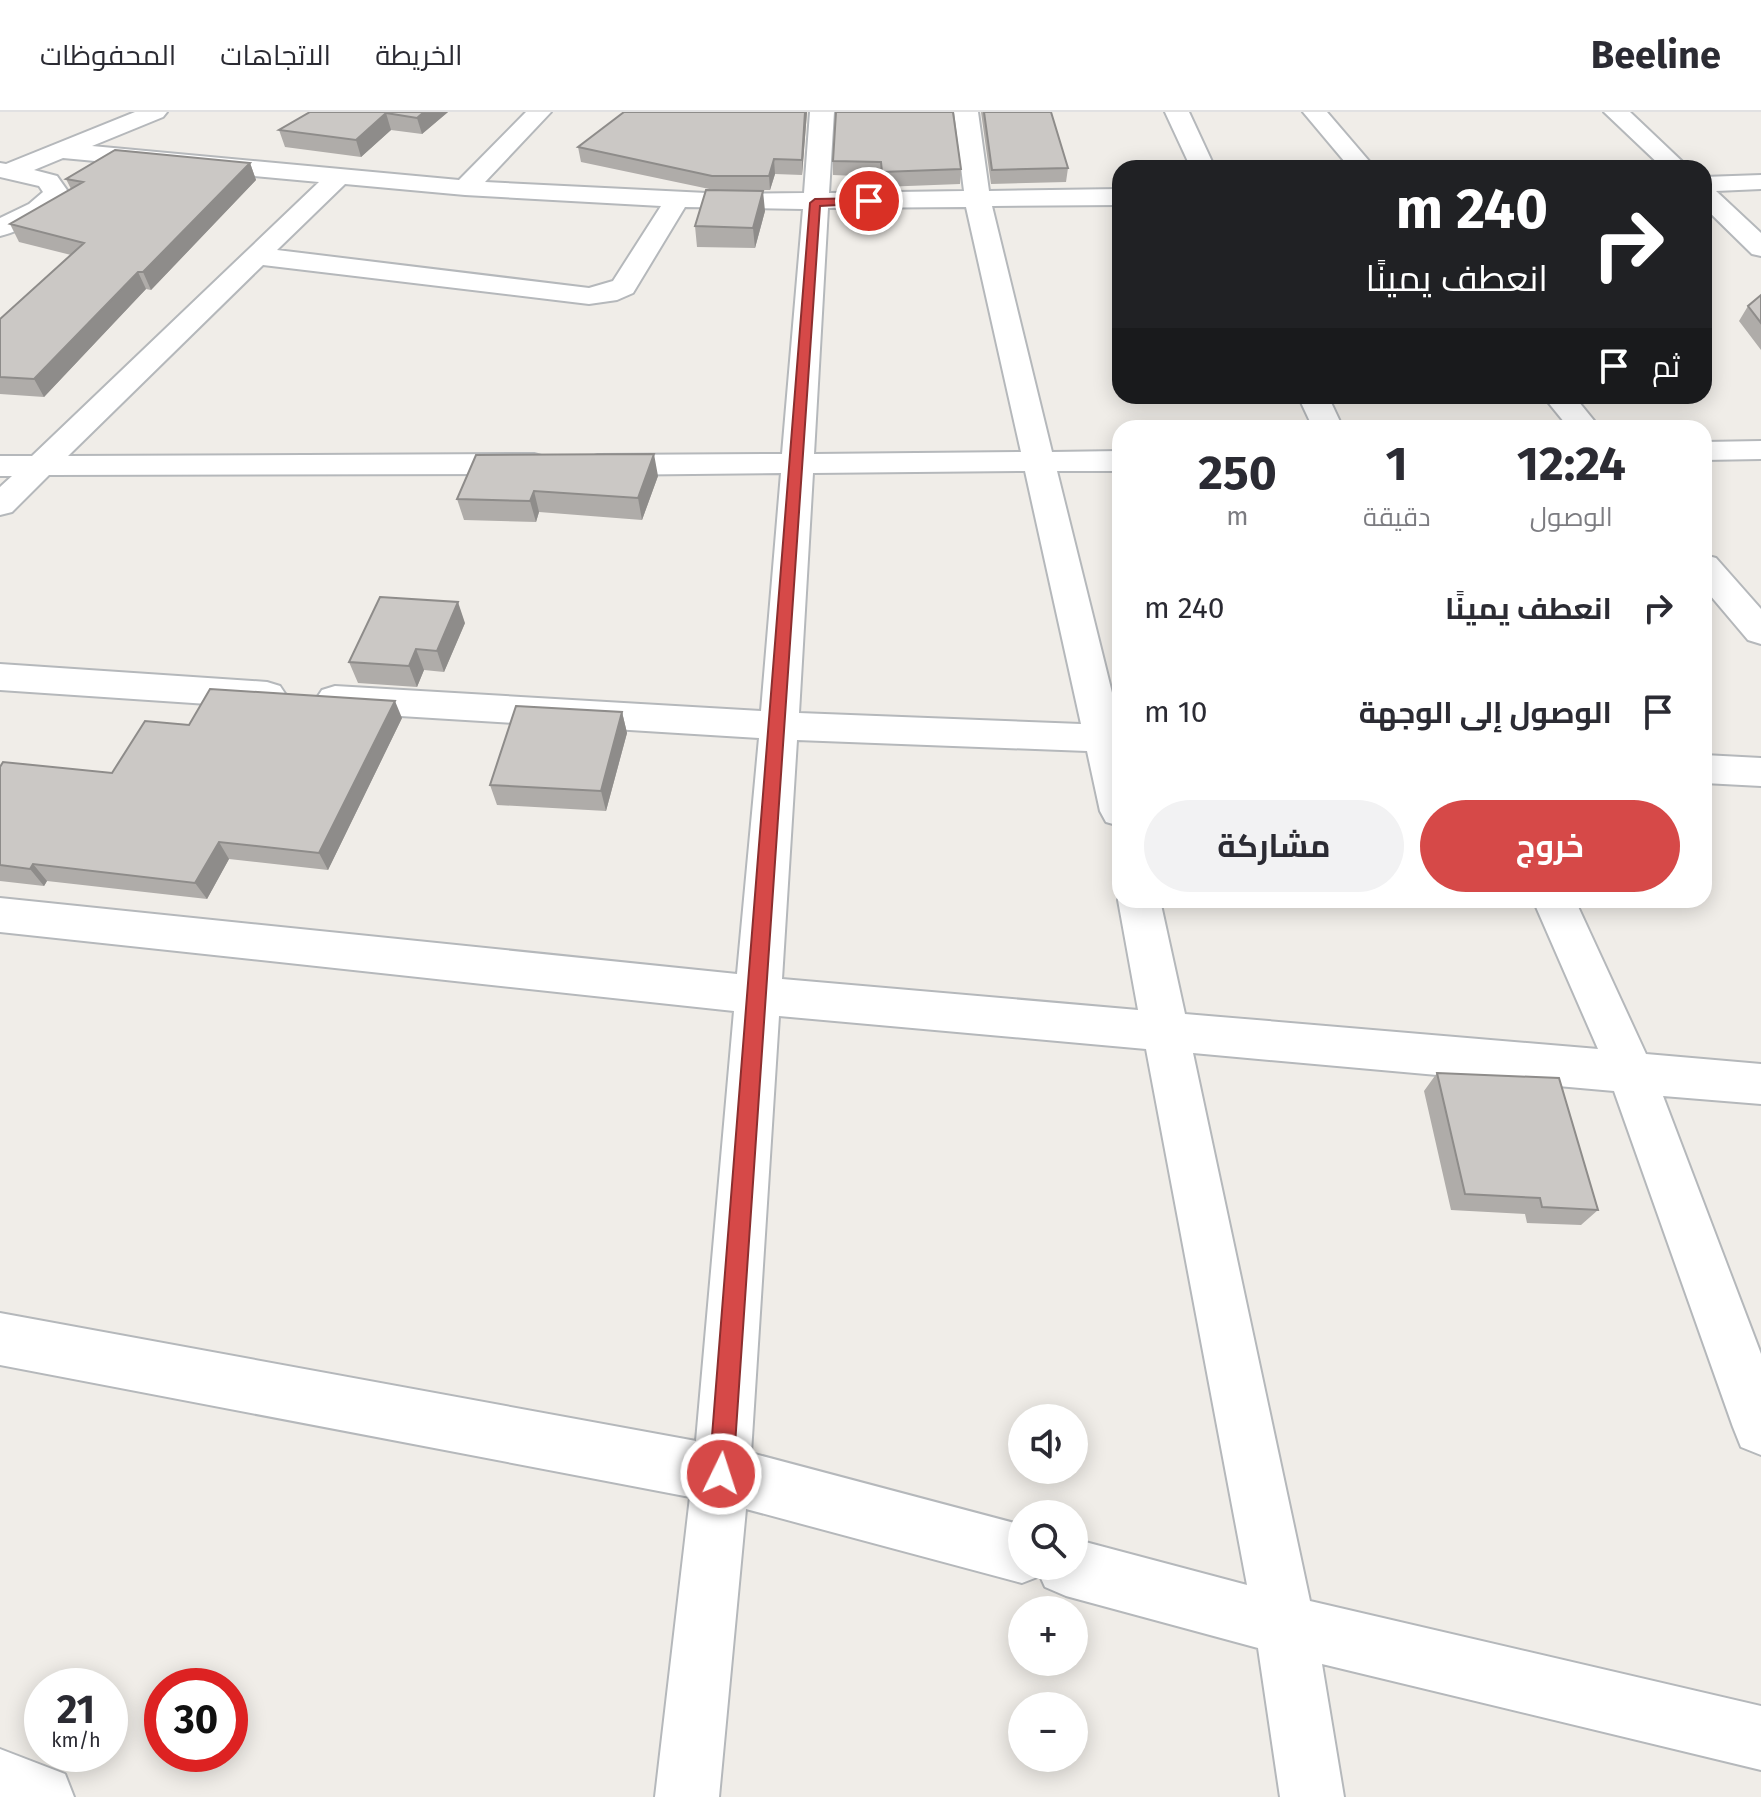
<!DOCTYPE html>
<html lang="ar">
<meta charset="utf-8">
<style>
:root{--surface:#fff;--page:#f2f2f3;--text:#2b2b33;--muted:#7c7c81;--line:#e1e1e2;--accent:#d64948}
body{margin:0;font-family:"Fira Sans",Cairo,sans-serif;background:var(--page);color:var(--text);direction:rtl;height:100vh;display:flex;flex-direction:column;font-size:30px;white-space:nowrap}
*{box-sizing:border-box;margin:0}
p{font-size:26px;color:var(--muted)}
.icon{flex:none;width:44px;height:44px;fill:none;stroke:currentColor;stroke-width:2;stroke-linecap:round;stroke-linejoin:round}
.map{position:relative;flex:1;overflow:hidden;direction:ltr}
.drawer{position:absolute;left:1112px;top:308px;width:600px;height:488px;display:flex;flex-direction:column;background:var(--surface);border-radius:24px;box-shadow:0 4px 20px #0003;direction:rtl}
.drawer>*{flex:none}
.guide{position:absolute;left:1112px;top:48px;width:600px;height:244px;border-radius:24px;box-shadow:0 4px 20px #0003;direction:rtl;background:#202124;color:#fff;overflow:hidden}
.controls{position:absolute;left:1008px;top:1292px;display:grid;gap:16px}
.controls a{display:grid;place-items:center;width:80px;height:80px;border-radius:50%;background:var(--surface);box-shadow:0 4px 20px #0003;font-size:40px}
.speed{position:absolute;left:24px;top:1556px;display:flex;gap:16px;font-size:40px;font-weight:700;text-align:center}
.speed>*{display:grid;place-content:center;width:104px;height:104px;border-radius:50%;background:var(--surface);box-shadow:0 4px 20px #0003;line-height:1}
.speed small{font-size:20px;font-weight:400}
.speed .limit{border:12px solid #d22;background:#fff;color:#111}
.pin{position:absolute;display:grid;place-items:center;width:68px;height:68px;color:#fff;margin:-34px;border:4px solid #fff;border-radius:50%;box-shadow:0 2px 8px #0007}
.me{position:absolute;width:88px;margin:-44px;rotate:4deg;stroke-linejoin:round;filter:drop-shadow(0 0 6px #0008)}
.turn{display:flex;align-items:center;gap:28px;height:168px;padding:0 32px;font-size:36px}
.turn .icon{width:104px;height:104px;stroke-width:2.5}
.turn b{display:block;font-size:56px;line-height:68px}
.then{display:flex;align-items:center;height:76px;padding:0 32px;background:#0003;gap:16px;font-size:30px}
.eta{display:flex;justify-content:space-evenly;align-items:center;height:136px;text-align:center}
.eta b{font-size:48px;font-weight:700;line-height:56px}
.cta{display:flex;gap:16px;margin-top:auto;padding:16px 32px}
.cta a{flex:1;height:92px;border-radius:48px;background:var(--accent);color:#fff;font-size:32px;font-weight:700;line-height:92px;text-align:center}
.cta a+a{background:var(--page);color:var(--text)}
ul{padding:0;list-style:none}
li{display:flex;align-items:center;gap:24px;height:104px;padding:0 32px}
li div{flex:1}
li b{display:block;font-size:30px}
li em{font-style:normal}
header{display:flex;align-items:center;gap:48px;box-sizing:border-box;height:112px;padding:0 40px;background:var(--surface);border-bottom:2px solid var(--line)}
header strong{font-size:38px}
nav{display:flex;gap:44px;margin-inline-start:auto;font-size:28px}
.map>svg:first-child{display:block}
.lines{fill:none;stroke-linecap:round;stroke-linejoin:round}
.minor-casing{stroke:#b5b8bb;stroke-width:4}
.minor{fill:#fff;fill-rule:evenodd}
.wall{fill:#afaca9}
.shaded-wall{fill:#8e8c8a}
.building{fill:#cbc8c5;stroke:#8e8c8a;stroke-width:2}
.route{fill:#d64948;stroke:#8b2f2f;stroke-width:2}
</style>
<header>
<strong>Beeline</strong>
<nav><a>الخريطة</a><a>الاتجاهات</a><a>المحفوظات</a></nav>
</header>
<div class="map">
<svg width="1761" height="1685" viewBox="0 0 1761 1685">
<rect width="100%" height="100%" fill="#f0ede8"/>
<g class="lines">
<defs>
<path id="minor" d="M135,0H167L163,5L92,34L459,68L526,0H551L485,70L727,82L804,81L810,0H834L829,81L964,79L954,0H978L989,79L1120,77V93L992,94L1052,340L1120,339V359H1057L1120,613V714L1106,710L1100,699L1087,639L797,628L782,867L1138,898L1118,788L1120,784V788H1160L1185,902L1598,937L1533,788H1575L1646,942L1761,952V992L1663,984L1761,1242V1343L1741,1335L1733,1315L1614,979L1193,941L1310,1489L1761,1594V1658L1322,1552L1344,1685H1280L1258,1536L1066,1484L1045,1475L1040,1464L1022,1471L746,1397L719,1685H655L690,1385L0,1253V1201L696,1329L734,899L0,820V786L737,862L759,626L335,600L322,596L316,587L322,578L335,574L761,599L781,361L598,363L587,360L582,353L587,346L598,343L782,342L803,97L685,95L633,181L617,188L589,192L263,153L68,344L534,342L545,345L550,352L545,359L534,362L49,363L12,400L0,403V375L12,364H0V344H32L319,70L63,46L34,58L57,64L69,81C54,102 25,118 0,124V106L29,92L43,80L39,74L0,65V51L6,52ZM345,72L465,83L661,94L613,169L589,176L277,138ZM966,95L1021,340L814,342L828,96ZM1025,359L1081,612L799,601L813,361ZM779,904L1146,937L1247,1473L1074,1427V1454H1022V1413L751,1341Z
M1165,0H1189L1215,56H1191Z
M1303,0H1327L1375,56H1350Z
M1604,0H1630L1689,56H1663Z
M1761,63V77L1716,79L1761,121V144L1752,142L1704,95V65Z
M1298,284H1328L1343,316H1313Z
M1543,284H1574L1600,316H1569Z
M1761,329V347L1704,348V330Z
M1704,443L1716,446L1761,497V532L1748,528L1704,476Z
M0,552L267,570L280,574L286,583L280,592L267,596L0,578Z
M1704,643L1761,646V674L1704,671Z
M0,1637L65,1662L74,1685H0Z"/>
</defs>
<use href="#minor" class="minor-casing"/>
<use href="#minor" class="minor"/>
</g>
<path class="wall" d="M310,0H448L422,22L391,18L361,45L285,35L279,18Z
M807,0L802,63L775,62L770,78H714L581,50L578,35Z
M836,0L961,57L960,72L882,75L881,65L833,63V49Z
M981,0H1051L1068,56L1066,70L991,72Z
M250,51L256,68L151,178L146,177L44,285L0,282V207L71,143L19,130L10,112L71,77L66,67Z
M765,99L755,136L697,135L695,114Z
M1761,183V238L1739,209L1748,194Z
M658,364L642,408L539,400L536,410L464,408L457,387Z
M465,511L444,560L424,558L417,575L358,571L349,550Z
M622,600L627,621L606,699L497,693L490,673Z
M402,606L328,758L229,747L207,787L47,769L44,774L0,769V655L112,661L189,613Z
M1437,961L1598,1098L1581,1113L1527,1111L1525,1102L1451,1098L1424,979Z"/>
<path class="shaded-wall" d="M424,0H448L422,22L417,6Z
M805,0H807L802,63V48Z
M386,1L391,18L361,45L356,28Z
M774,47L775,62L770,78L769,64Z
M250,51L256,68L151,178L143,160Z
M763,79L765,99L755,136L753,116Z
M138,160L146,177L44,285L34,267Z
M654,342L658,364L642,408L638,386Z
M534,379L539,400L536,410L530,389Z
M458,490L465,511L444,560L437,539Z
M416,537L424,558L417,575L409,554Z
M395,589L402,606L328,758L319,741Z
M622,600L627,621L606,699L601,679Z
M219,730L229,747L207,787L195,771Z
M33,752L47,769L44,774L30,757Z"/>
<path class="building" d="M310,0H424L417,6L386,1L356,28L279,18Z
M624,0H805L802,48L774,47L769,64H712L578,35Z
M836,0H953L961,57L882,60L881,50L833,49Z
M984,0H1051L1068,56L992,58Z
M115,38L250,51L143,160H138L34,267L0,265V207L84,131L10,112L83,70L66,67Z
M706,78L763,79L753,116L695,114Z
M1761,183V211L1748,194Z
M654,342L638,386L534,379L530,389L457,387L476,343Z
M380,485L458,490L437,539L416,537L409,554L349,550Z
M210,577L395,589L319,741L219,730L195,771L33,752L30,757L0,753V655L3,650L112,661L145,609L189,613Z
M516,594L622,600L601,679L490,673Z
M1437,961L1559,966L1598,1098L1542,1095L1540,1086L1465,1082Z"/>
<path class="route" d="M869,86L875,89L873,91L820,94L733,1362L729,1370L721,1373L713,1370L709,1362L810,91L815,87Z"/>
</svg>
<div class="controls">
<a><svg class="icon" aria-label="sound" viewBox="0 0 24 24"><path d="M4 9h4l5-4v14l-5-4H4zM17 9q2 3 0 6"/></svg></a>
<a><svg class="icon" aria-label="search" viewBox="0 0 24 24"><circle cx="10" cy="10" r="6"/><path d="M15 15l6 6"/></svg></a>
<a>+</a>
<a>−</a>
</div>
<div class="speed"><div>21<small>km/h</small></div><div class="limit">30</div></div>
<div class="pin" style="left:869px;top:89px;background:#d93025"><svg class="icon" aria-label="arrive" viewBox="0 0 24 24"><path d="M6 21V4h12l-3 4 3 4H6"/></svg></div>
<svg class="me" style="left:721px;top:1362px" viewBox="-20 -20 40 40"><circle r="17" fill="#d64948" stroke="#fff" stroke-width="3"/><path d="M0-11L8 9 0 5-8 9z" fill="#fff"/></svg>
<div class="guide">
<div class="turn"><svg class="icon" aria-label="right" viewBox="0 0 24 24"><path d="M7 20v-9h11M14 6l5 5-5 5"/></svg><div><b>240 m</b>انعطف يمينًا</div></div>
<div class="then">ثم<svg class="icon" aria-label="arrive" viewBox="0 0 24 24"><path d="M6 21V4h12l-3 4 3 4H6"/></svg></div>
</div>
<section class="drawer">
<div class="eta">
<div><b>12:24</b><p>الوصول</p></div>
<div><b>1</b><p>دقيقة</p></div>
<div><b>250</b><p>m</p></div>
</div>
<ul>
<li><svg class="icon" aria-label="right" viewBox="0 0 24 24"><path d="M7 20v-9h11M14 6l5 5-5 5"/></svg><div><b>انعطف يمينًا</b></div><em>240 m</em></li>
<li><svg class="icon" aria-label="arrive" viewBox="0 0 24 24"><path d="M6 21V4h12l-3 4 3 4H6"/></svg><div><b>الوصول إلى الوجهة</b></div><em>10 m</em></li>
</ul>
<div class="cta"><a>خروج</a><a>مشاركة</a></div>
</section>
</div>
